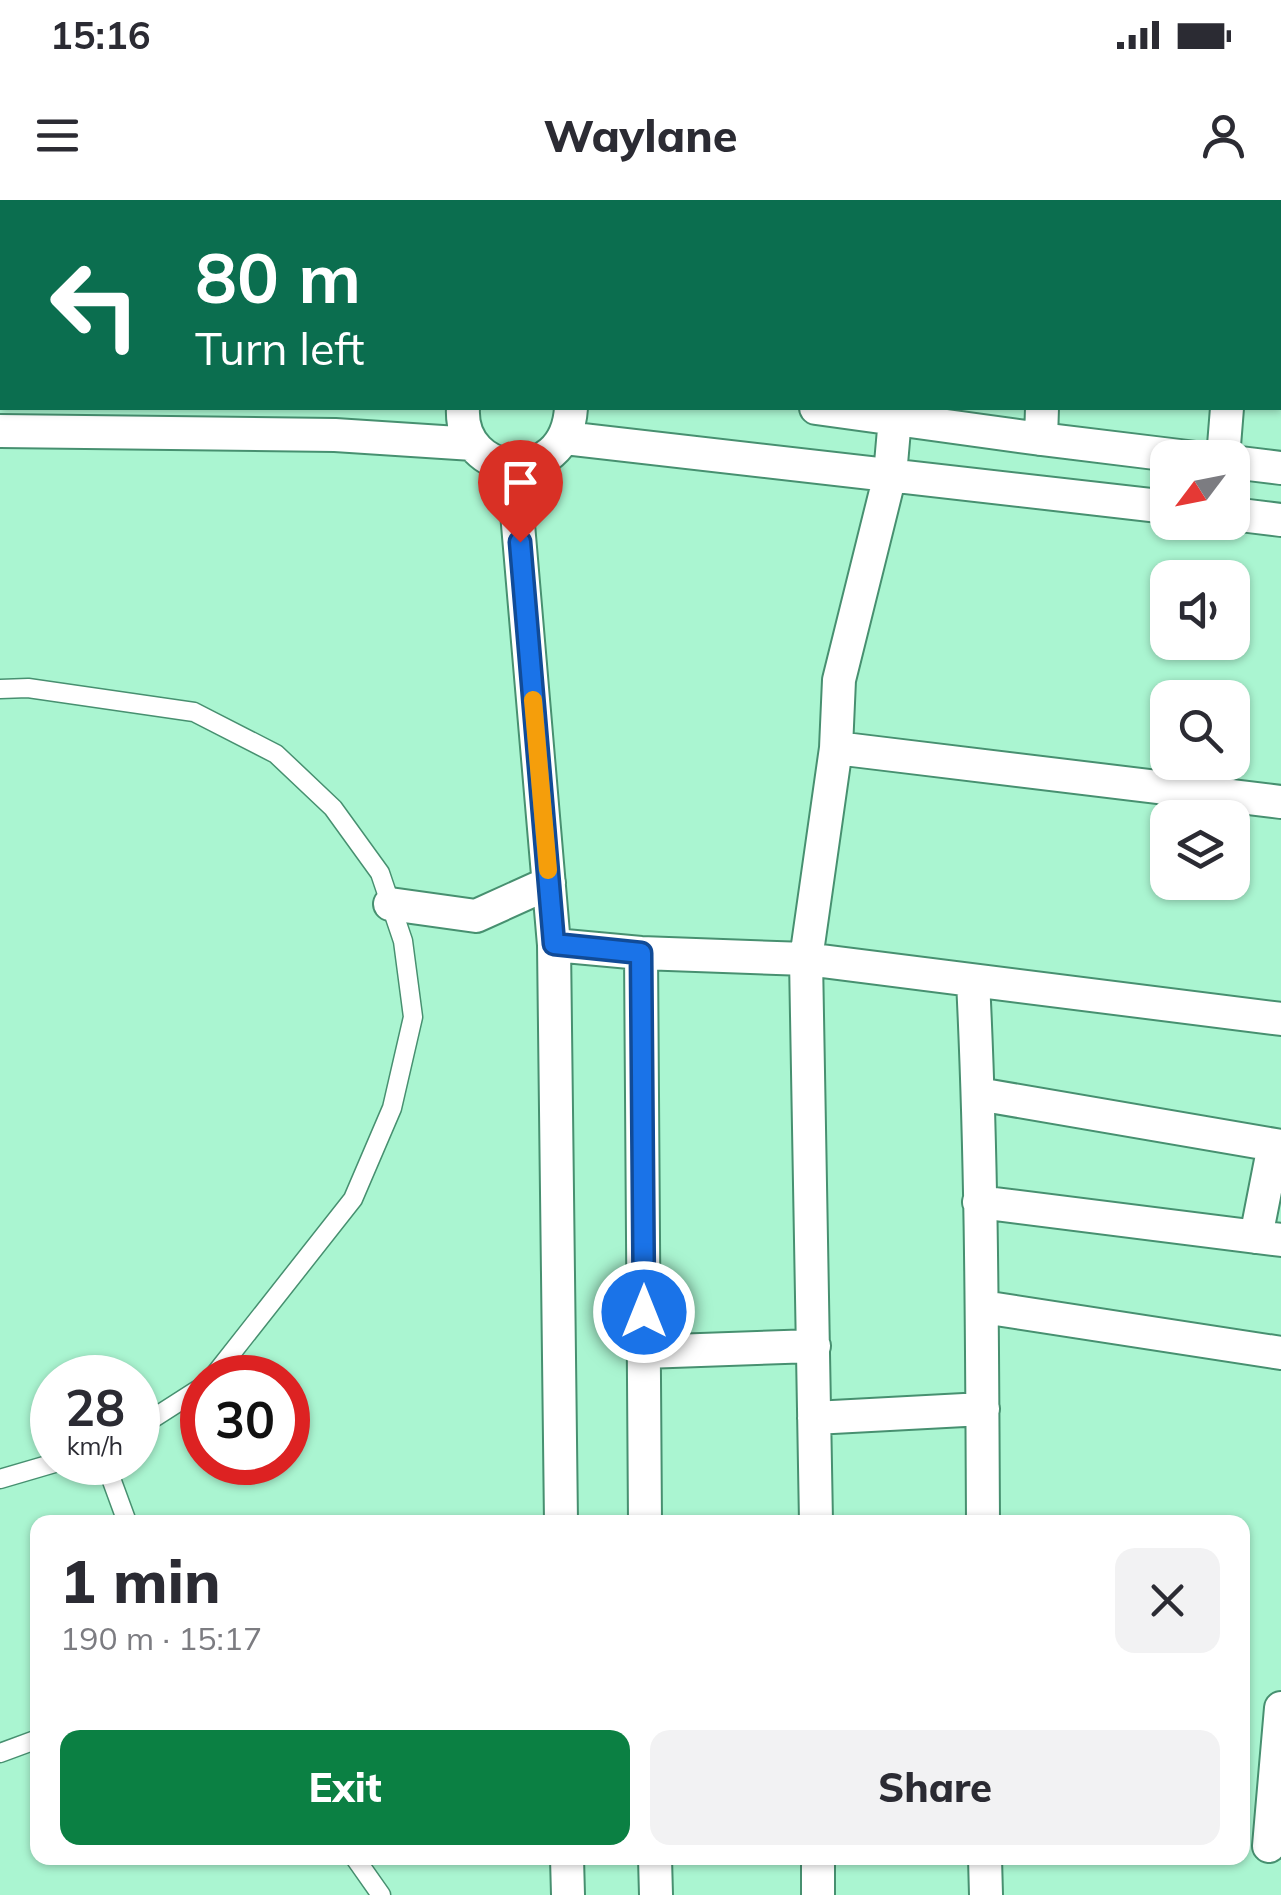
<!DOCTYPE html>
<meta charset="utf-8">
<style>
:root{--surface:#fff;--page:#f2f2f3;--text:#2b2b33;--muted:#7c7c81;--accent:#0b8043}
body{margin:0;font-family:Mulish,sans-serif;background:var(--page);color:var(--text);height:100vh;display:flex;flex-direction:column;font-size:38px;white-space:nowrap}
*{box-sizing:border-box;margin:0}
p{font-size:32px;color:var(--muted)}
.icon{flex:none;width:55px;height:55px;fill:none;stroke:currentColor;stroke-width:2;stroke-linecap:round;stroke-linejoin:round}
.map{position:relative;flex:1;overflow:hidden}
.details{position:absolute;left:30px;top:1315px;width:1220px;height:350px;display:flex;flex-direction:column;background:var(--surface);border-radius:20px;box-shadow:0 2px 8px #0004}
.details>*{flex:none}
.banner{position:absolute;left:0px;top:0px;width:1282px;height:210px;box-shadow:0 2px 8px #0004;background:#0b6e4f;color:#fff;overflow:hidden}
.needle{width:65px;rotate:238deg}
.fabs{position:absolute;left:1150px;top:240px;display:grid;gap:20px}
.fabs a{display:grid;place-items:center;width:100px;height:100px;border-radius:20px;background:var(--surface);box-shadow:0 2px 8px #0004;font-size:50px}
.speed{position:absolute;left:30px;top:1155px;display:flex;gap:20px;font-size:50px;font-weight:700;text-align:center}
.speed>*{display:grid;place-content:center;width:130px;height:130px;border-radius:50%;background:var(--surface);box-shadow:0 2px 8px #0004;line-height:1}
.speed small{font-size:25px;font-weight:400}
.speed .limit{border:15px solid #d22;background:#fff;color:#111}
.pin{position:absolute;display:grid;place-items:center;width:85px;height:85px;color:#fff;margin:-102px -42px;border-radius:50% 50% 50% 0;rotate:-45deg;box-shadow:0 0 10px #0007}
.pin .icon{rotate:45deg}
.me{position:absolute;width:110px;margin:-55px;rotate:0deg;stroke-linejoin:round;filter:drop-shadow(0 0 8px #0008)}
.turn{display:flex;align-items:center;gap:35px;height:210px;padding:0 30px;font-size:45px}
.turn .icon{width:130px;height:130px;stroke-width:2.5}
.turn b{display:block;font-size:70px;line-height:85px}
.round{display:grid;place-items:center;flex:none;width:105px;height:105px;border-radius:20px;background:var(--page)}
.head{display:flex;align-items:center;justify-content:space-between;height:170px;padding:0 30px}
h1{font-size:60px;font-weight:800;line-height:75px}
.primary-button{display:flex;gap:20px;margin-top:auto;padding:20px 30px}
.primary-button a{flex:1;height:115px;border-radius:20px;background:var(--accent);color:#fff;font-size:40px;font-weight:800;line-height:115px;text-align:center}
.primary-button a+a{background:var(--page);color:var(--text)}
.status{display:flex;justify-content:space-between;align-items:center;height:70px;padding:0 50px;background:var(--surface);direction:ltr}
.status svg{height:28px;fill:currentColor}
header{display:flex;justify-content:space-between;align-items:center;height:130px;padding:0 30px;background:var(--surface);font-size:45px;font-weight:800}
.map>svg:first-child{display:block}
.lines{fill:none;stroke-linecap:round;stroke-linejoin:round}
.lane-casing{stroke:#479070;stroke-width:21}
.street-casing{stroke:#479070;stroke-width:36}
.lane{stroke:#fff;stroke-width:18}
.street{stroke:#fff;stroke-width:32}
.route-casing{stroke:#114b97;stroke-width:25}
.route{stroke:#1a73e8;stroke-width:18}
.slow{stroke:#f59e0b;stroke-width:18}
</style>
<div class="status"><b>15:16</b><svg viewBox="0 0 49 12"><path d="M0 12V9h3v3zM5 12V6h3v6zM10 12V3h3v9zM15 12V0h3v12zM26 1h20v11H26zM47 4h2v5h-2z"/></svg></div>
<header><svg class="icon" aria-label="menu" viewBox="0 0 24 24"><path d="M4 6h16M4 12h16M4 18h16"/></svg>Waylane<svg class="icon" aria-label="person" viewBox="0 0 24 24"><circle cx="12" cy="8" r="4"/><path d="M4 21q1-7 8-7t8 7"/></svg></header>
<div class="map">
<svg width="1281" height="1695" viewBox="0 0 1281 1695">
<rect width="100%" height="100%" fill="#aaf5d1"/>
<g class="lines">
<defs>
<path id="lane" d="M0,489L28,488L194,512L276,554L333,608L380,673L403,741L413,817L392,908L353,999L212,1178
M138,1228L202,1187
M105,1262L127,1322
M0,1279L58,1262
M0,1553L38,1539
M355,1658L381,1695"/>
<path id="street" d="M218,0L219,2
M480,0V2
M529,0V2
M1046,2V0
M1245,2L1246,0
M0,167H2
M463,208C459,279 566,290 571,208
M816,208L1041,239L1196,258
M0,231L335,235L473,244
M565,238L1168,307
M1041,239L1042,208
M1223,258L1227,208
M1232,262L1281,268
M513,266L554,745L561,1322
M1232,314L1281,320
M836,548L1281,602
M390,704L476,716L549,683
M554,745L641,753L806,759L1281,819
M641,753L645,1322
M973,781C982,962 982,1142 983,1322
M978,894L1281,946
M979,1002L1281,1040
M1256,1037L1274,945
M983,1107L1281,1153
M644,1152L814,1146
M814,1218L983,1209
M816,1322L806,759L836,548L839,480L890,275L895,218
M1269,1646L1281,1508
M567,1658L568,1695
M655,1658L656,1695
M818,1658V1695
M985,1658L986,1695"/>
</defs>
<use href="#lane" class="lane-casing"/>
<use href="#street" class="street-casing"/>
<use href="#lane" class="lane"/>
<use href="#street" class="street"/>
</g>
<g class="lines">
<defs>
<path id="route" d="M520,342L554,744L641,753L644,1112"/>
</defs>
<use href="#route" class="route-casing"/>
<use href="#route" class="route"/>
<path class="slow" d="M533,500L548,670"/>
</g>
</svg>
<div class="fabs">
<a><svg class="needle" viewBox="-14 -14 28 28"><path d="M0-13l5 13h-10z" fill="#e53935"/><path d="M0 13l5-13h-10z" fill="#7c7c81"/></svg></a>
<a><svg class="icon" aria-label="sound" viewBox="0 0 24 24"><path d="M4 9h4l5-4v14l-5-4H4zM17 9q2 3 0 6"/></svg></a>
<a><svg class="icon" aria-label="search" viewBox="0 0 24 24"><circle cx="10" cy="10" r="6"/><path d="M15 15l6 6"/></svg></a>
<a><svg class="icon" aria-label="layers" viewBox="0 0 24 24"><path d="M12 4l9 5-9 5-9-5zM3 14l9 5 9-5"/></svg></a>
</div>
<div class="speed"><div>28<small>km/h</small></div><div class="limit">30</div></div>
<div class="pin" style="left:520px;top:342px;background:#d93025"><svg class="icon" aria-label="arrive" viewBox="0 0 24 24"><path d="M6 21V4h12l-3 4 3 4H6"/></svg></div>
<svg class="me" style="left:644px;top:1112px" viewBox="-20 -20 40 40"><circle r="17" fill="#1a73e8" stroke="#fff" stroke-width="3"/><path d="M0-11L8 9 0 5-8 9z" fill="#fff"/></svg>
<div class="banner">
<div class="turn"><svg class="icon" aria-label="left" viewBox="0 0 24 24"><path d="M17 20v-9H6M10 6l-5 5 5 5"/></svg><div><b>80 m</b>Turn left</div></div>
</div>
<section class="details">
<div class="head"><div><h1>1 min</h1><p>190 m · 15:17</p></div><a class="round"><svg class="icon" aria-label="close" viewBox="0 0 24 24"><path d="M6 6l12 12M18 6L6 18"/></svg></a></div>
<div class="primary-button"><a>Exit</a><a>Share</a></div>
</section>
</div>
